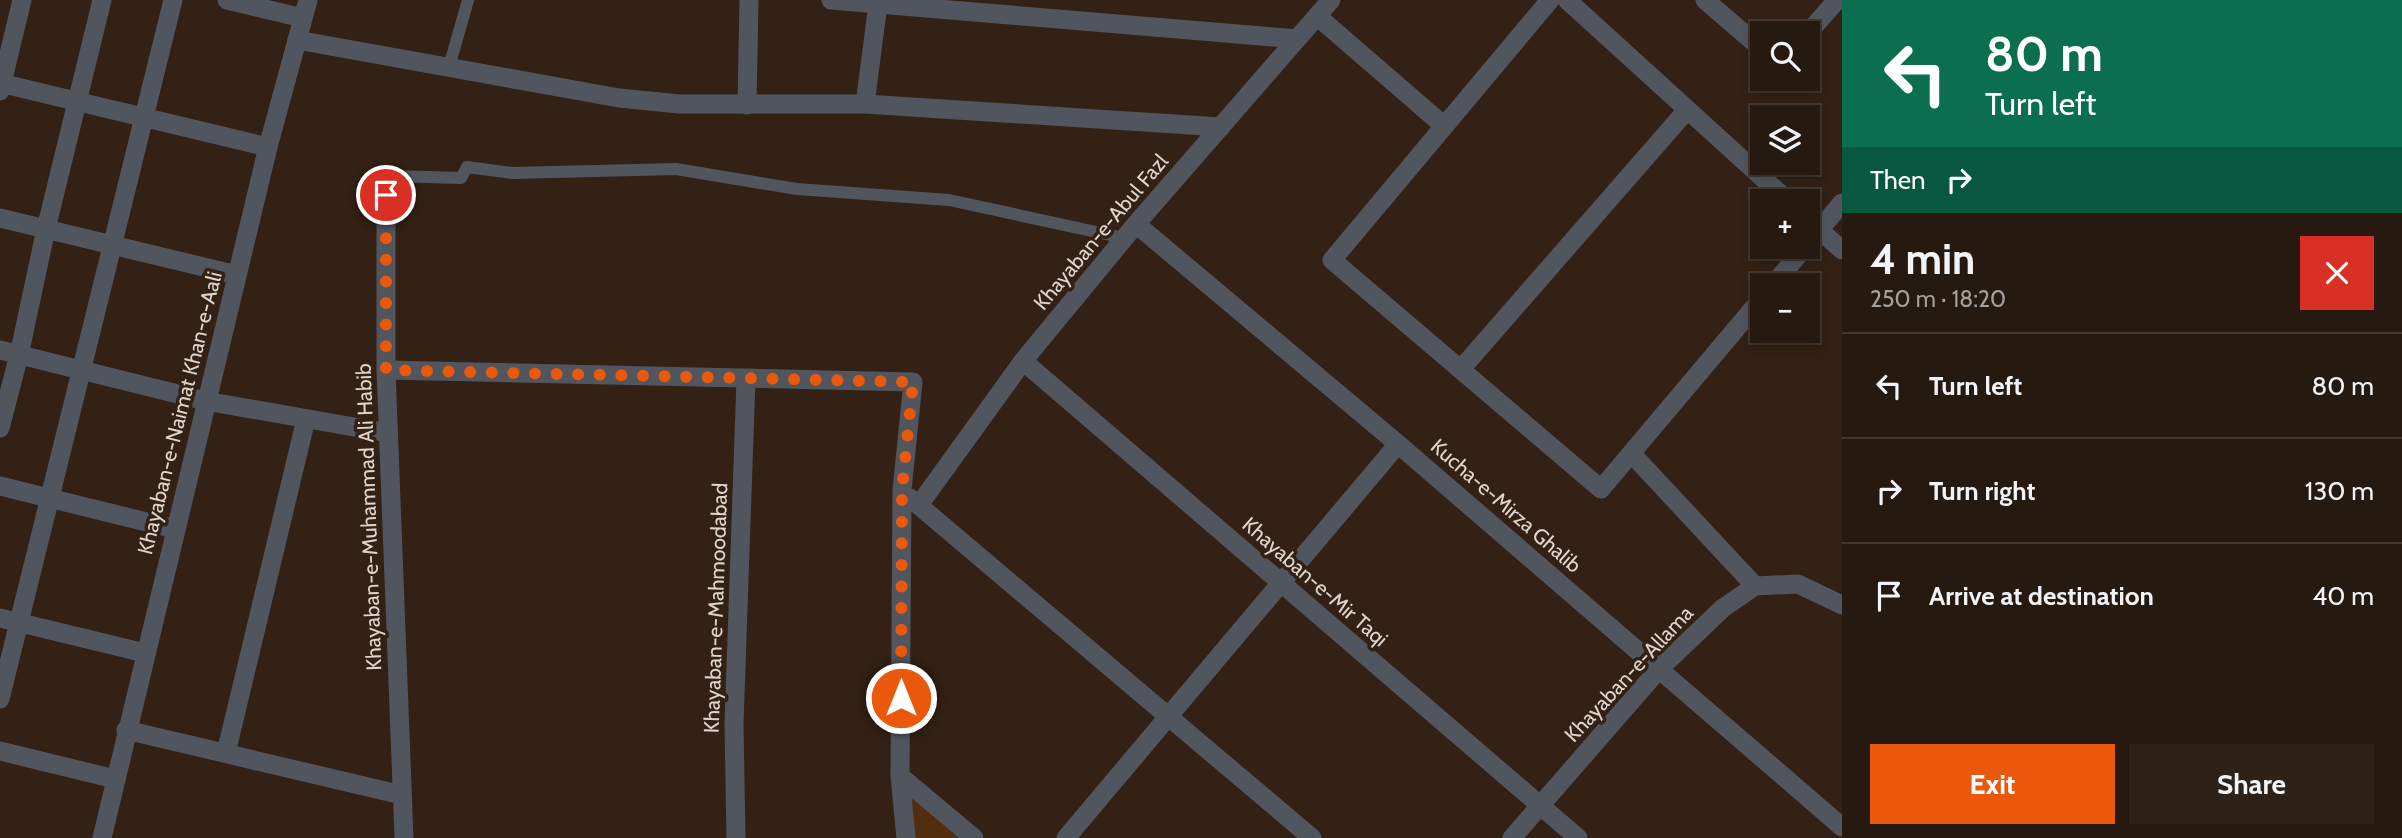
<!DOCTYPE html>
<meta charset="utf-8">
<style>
:root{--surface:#26190f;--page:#2e2218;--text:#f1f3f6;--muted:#a4a09e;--line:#42382f;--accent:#ea580c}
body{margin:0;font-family:Cabin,sans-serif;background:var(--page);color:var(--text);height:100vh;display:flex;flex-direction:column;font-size:26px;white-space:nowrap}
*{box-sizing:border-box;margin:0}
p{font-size:23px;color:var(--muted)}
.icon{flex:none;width:38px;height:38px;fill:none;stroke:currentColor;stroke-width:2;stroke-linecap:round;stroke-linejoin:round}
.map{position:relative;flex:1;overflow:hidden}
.panel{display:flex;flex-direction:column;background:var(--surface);width:560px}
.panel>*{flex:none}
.top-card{background:#0b6e4f;color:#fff;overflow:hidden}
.tools{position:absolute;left:1750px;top:21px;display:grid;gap:14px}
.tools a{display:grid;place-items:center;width:70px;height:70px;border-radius:0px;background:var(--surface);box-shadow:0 4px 10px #0003,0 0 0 2px var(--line);font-size:35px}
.pin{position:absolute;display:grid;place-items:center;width:60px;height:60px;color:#fff;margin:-30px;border:4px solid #fff;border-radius:50%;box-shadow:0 2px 7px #0007}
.me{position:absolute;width:77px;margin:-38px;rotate:0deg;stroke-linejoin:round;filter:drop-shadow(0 0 5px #0008)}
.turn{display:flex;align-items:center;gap:24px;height:147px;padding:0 28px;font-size:32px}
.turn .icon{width:91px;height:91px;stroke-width:2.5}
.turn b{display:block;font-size:49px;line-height:60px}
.then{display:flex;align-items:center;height:66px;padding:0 28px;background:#0003;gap:14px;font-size:26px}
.round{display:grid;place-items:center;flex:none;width:74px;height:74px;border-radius:0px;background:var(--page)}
.head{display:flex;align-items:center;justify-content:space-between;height:119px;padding:0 28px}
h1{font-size:42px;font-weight:700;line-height:52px}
.cta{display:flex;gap:14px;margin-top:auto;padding:14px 28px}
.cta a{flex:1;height:80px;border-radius:0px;background:var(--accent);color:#fff;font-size:28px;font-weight:700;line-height:80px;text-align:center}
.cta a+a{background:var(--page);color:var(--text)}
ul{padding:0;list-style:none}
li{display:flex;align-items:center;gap:21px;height:105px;padding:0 28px;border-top:2px solid var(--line)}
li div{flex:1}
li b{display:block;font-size:26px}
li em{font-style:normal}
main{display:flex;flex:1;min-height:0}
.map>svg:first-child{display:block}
.green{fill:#532e0e}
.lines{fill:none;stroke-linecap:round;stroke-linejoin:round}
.service{stroke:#51565e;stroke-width:12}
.minor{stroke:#51565e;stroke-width:19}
.tertiary{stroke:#51565e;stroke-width:19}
.route{stroke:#ea580c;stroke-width:12;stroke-dasharray:0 21.6}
.labels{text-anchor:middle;stroke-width:7;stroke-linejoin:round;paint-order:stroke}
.street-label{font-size:21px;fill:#e0d5cd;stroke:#322114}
</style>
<main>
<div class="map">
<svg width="1842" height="838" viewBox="0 0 1842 838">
<rect width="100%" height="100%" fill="#322114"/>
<path class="green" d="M900,776L974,838H906Z"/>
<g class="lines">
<path class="service" d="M449,67L468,0
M391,176L461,178L467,167L512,173L676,169L797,189L949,200L1124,238"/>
<path class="minor" d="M831,0L1297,39
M1550,0L1332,260L1601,489L1762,298
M1567,0L1788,201
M1705,0L1762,49
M1317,16L1443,125
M1808,33L1837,0
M297,40L619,98L679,104H865L1221,127
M0,83L268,147
M0,91L22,0
M865,104L878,4
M747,105L749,0
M386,195V370L404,838
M0,218L237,275
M1808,220L1842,250
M1136,224L1398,444L1842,827
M1808,243L1842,203
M1773,285L1805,247
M0,350L206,401L388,433
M1023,361L1578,838
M1461,369L1687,110
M386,370L913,382L902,490L900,776L906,838
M0,428L19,355L46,229L102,0
M1632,454L1755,586
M0,486L175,529
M910,498L1312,838
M919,505L1023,361L1136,224L1331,0
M0,618L145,653
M0,699L173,0
M126,730L402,795
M0,751L115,779
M226,753L306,419
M900,776L974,838
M1066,838L1398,444"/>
<path class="tertiary" d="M227,0L303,18
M102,838L268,147L308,0
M736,838L734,724L746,379
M1512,838L1660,668L1723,608L1755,586L1798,584L1842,605"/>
</g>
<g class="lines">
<path class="route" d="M386,195V370L913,382L902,490L901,698"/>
</g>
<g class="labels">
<g class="street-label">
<text transform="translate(1101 232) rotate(-50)" y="7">Khayaban-e-Abul Fazl</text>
<text transform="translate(180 413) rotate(-76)" y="7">Khayaban-e-Naimat Khan-e-Aali</text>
<text transform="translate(1506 506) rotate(41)" y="7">Kucha-e-Mirza Ghalib</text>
<text transform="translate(369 517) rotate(-92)" y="7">Khayaban-e-Muhammad Ali Habib</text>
<text transform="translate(1315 582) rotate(41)" y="7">Khayaban-e-Mir Taqi</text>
<text transform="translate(716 608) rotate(-88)" y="7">Khayaban-e-Mahmoodabad</text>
<text transform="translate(1629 674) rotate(-47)" y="7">Khayaban-e-Allama</text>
</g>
</g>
</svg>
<div class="tools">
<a><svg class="icon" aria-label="search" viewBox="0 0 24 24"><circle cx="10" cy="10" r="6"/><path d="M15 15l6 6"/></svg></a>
<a><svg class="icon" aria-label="layers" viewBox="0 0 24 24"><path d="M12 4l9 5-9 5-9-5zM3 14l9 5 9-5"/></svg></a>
<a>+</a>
<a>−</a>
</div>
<div class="pin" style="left:386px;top:195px;background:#d93025"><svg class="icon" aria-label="arrive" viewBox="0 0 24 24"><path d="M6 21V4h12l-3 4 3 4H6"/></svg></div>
<svg class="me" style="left:901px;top:698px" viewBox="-20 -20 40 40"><circle r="17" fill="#ea580c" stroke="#fff" stroke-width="3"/><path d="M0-11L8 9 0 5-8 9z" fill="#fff"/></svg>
</div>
<section class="panel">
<div class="top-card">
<div class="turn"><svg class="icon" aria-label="left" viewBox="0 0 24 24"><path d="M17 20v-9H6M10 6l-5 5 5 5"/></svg><div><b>80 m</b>Turn left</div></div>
<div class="then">Then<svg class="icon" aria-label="right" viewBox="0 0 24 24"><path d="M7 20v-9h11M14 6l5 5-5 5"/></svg></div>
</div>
<div class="head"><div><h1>4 min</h1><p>250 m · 18:20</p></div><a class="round" style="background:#d93025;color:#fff"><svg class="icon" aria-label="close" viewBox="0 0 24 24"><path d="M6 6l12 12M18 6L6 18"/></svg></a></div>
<ul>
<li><svg class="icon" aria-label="left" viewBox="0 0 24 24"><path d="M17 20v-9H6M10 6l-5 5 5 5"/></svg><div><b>Turn left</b></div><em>80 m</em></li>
<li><svg class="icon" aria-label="right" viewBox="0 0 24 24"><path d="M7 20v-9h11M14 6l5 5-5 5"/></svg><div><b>Turn right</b></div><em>130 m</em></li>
<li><svg class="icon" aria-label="arrive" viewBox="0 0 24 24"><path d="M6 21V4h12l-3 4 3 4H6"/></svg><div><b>Arrive at destination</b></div><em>40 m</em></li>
</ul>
<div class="cta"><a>Exit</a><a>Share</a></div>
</section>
</main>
